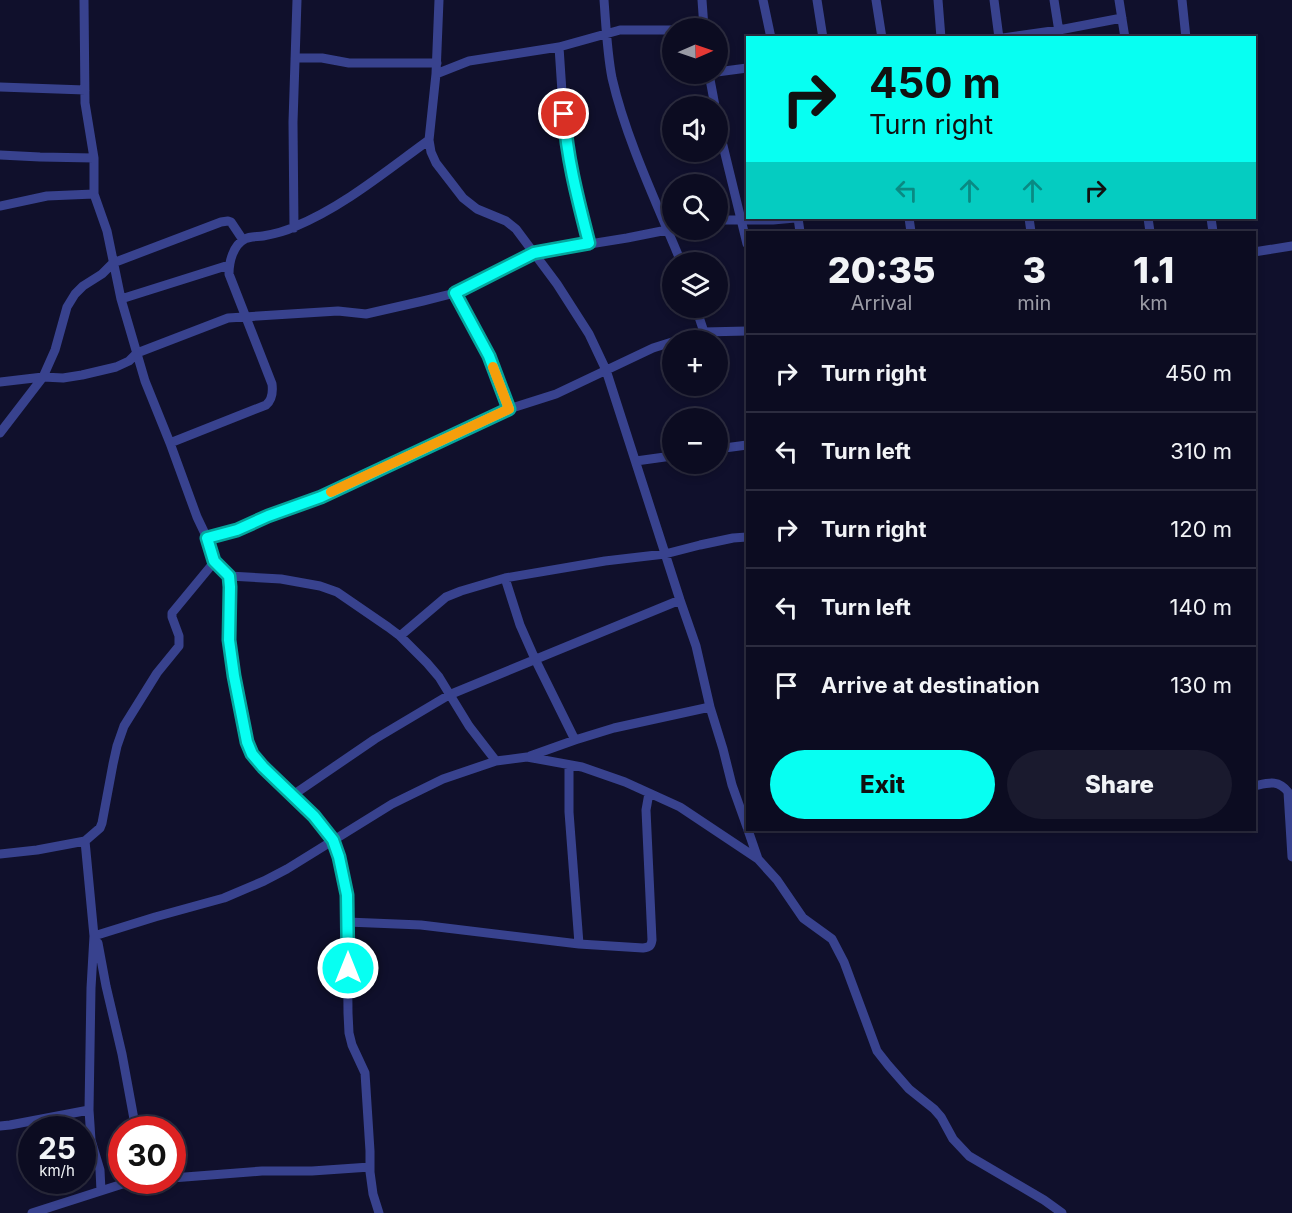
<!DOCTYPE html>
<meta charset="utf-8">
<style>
:root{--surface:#0c0c21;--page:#1a1a2e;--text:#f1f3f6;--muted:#9a9ba5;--line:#2c2c3f;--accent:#07fff2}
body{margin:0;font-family:Inter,sans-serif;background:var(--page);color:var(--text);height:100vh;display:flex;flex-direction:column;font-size:22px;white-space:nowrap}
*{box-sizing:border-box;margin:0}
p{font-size:20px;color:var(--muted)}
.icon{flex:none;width:33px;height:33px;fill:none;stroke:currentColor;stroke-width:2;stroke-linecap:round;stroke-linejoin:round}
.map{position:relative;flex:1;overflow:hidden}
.side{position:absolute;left:746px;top:231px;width:510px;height:600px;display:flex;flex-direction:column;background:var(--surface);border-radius:0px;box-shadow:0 3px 9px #0003,0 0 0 2px var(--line)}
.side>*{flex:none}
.guide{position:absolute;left:746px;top:36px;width:510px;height:183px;border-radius:0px;box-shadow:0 3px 9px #0003,0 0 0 2px var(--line);background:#07fff2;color:#111;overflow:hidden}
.needle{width:39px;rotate:88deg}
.buttons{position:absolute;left:662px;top:18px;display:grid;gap:12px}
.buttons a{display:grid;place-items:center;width:66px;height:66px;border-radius:50%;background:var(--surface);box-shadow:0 3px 9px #0003,0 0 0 2px var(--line);font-size:30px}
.speed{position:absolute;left:18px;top:1116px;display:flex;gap:12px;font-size:30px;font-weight:700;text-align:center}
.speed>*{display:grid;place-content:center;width:78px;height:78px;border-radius:50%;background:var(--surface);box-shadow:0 3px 9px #0003,0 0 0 2px var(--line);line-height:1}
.speed small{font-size:15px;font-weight:400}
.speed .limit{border:9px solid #d22;background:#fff;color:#111}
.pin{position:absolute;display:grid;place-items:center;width:51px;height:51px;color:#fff;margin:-26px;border:3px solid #fff;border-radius:50%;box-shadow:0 2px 6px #0007}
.me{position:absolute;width:66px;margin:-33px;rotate:0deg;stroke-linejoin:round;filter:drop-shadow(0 0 4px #0008)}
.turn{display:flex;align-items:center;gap:21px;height:126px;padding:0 24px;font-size:27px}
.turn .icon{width:78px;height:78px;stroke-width:2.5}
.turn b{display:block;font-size:42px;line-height:51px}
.lanes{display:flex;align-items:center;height:57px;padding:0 24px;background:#0003;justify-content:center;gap:30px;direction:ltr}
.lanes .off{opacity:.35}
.eta{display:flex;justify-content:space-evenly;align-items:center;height:102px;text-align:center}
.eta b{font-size:36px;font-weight:800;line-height:42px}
.primary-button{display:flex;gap:12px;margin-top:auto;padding:12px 24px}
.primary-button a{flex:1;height:69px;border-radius:36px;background:var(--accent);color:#111;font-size:24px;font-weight:800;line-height:69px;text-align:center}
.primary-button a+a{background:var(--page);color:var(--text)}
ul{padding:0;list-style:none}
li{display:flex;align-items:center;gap:18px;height:78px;padding:0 24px;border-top:2px solid var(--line)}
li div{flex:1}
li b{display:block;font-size:22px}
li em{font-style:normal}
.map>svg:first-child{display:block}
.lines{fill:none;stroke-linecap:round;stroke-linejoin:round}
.minor{stroke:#38428e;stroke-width:9}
.route-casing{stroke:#05a69d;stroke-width:15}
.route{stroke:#07fff2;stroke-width:10}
.slow{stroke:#f59e0b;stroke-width:10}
</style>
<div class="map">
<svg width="1292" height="1213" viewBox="0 0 1292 1213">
<rect width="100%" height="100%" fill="#10102c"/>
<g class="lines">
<path class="minor" d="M84,0L85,103L94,158V194L107,231L121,299L145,381L170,443L197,517L207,538L215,561L229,576L230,587L229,640L234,676L247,742L252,754L263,767L314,816L333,840L339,857L347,895L348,1013L349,1033L352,1045L365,1073L370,1151V1172L373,1194L379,1213
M439,0L436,74L429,140L431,152L436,163L463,198L477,209L506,221L516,229L557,284L589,334L606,370L680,600L696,646L710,707L723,749L732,785L747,827
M604,0C606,26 607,52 612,78C626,139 657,204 681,262
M702,0L704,28
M763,0L771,38
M817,0L823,38
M876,0L882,38
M938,0L941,38
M994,0L999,38
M1054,0L1060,38
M1119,0L1125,38
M1182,0L1186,38
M1003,38L1059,30L1122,18
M559,47L565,137L572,180L589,243
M295,58H322L349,63H437
M717,72L747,68
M436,74L469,61L559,47L620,30H672
M709,74L715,106
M0,87L85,90
M717,121L747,244
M0,155L40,157L94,158
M0,206L47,196L94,194
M798,218L800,232
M909,218L911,232
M1029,218L1031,232
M1148,218L1150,232
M1211,218L1213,232
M717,221L725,220H773L795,218
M294,228L293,122L297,0
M1254,252L1292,246
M455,293L489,356L509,409
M121,299L229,265
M696,308L704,332
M678,340L704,332L747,331
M0,382L43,377L63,378L82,375L116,367L129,361L137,353L228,318L338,311L366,314L423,301L455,293L534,253L627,238L672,229
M0,433L43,377L55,350L67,307L75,294L83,286L102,274L113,263L221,222L228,221L231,222L243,240
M170,443L266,405C272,400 273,392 272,384L229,274C229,262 233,245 245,239C250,236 258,237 263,236C274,234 284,232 294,227C343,207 386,171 429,140
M717,449L747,445
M636,461L672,456
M207,538L237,530L268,516L321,497L509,409L556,394L653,348L672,342
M229,576L281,579L320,586L337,592L388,627L400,636L427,663L439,677L469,726L496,761
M505,578L520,625L535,659L575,740
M400,636L446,597L461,591L505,578L605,561L665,554L700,545L733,538L747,537
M530,756L575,740L614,728L710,707
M569,765V812L579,944
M1254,786C1268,783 1278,779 1288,792L1292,857
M293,795L375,739L449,695L680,600
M748,830L758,859
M85,841L94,936L91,988L89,1110L91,1140L100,1170L101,1191
M0,854L37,850L85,841L100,828L102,823L113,764L117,746L124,726L157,673L179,646V636L172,617V613L215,561
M347,922L421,925L579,944L643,948C650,947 651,946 652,940L646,810L649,793
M94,936L155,917L224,898L264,881L287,869L392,804L443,779L496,761L527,757L582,767L625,782L680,807L758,859L777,880L803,918L832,939L844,962L877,1051L888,1065L909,1089L934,1109L941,1117L953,1139L969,1156L1044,1200L1062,1213
M98,943L106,986L122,1054L136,1130
M0,1126L10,1125L89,1110
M172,1178L262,1171H312L370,1167
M32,1213L135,1180"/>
</g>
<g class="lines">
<defs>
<path id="route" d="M348,968L347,895L339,857L333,840L314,816L263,767L252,754L247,742L234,676L229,640L230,587L229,576L214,561L207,538L237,530L268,516L321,497L509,409L489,356L455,293L534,253L589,243C578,200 567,159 564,114"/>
</defs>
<use href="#route" class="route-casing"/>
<use href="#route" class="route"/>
<path class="slow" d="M331,492L509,409L493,367"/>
</g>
</svg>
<div class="buttons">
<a><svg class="needle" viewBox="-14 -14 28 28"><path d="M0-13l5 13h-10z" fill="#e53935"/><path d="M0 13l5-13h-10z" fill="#9a9ba5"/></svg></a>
<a><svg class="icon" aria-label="sound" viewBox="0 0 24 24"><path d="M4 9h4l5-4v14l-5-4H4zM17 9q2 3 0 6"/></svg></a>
<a><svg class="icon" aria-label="search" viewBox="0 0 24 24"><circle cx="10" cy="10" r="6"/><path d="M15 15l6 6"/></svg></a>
<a><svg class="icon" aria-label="layers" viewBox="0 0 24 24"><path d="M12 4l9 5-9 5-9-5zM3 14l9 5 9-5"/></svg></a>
<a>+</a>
<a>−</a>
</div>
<div class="speed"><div>25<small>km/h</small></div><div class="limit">30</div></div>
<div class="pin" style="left:564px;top:114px;background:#d93025"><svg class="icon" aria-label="arrive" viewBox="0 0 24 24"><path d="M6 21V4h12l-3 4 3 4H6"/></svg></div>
<svg class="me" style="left:348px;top:968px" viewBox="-20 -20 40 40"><circle r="17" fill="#07fff2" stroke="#fff" stroke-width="3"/><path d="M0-11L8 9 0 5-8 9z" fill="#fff"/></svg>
<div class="guide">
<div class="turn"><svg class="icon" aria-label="right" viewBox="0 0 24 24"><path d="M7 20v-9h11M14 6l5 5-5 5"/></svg><div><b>450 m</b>Turn right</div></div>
<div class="lanes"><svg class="icon off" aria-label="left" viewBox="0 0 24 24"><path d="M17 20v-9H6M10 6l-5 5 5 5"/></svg><svg class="icon off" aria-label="ahead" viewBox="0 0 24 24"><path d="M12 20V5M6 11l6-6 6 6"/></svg><svg class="icon off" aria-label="ahead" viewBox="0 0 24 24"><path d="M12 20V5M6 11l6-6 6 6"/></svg><svg class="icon" aria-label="right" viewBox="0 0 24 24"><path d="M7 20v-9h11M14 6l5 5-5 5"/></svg></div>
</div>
<section class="side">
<div class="eta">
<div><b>20:35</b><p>Arrival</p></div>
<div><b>3</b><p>min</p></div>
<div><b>1.1</b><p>km</p></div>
</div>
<ul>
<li><svg class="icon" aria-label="right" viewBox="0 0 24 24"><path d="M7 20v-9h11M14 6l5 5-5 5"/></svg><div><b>Turn right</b></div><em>450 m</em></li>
<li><svg class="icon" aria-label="left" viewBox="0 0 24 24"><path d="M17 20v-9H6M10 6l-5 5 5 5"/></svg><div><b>Turn left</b></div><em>310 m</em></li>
<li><svg class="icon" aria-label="right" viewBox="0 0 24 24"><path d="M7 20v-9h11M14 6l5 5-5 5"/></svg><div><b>Turn right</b></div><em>120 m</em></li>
<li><svg class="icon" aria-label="left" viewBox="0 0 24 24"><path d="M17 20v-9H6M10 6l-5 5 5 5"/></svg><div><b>Turn left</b></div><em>140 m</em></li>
<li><svg class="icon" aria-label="arrive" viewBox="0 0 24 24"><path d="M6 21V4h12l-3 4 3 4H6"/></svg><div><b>Arrive at destination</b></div><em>130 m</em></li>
</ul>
<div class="primary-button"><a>Exit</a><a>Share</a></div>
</section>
</div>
